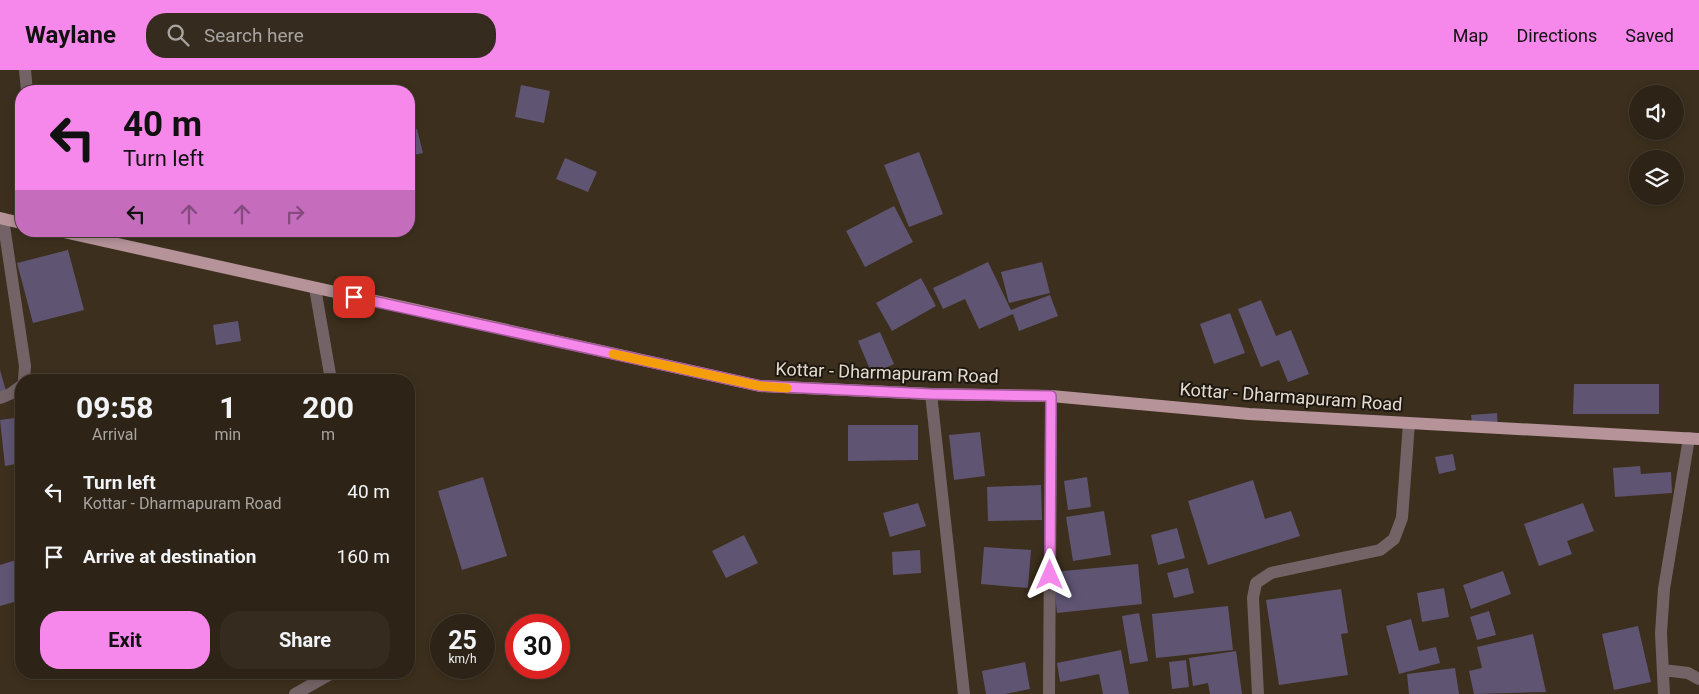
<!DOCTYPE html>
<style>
:root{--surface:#2d2316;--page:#352b1f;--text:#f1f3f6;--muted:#a7a4a1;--line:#484035;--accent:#f788eb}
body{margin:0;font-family:Roboto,sans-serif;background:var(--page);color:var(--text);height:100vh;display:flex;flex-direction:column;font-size:19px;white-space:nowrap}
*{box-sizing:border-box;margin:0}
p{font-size:16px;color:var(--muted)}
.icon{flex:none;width:28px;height:28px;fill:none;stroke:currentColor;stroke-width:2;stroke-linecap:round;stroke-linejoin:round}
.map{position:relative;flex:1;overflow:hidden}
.panel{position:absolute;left:15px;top:304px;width:400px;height:305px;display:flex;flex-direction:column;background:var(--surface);border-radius:20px;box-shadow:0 2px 8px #0003,0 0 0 1px var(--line)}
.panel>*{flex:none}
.guide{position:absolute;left:15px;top:15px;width:400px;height:152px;border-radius:20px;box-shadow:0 2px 8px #0003,0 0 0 1px var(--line);background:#f788eb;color:#111;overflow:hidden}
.fabs{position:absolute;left:1629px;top:15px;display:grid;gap:10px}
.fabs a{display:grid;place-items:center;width:55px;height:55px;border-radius:50%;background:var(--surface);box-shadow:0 2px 8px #0003,0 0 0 1px var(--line);font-size:25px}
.speed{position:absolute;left:430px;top:544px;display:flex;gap:10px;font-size:25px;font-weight:700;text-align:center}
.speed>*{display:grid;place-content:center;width:65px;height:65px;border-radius:50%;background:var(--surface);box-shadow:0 2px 8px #0003,0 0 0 1px var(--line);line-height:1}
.speed small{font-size:12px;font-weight:400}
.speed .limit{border:8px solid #d22;background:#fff;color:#111}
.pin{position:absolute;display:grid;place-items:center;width:42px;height:42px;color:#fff;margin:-21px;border-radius:10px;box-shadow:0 2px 8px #0006}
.me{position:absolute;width:55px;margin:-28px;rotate:0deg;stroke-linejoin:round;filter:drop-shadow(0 0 4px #0008)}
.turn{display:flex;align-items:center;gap:18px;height:105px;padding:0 25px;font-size:22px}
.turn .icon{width:65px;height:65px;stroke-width:2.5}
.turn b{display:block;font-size:35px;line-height:42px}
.lanes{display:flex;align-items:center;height:48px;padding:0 25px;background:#0003;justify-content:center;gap:25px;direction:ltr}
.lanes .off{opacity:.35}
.eta{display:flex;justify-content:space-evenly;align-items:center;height:85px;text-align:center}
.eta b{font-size:30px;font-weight:700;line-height:35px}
.button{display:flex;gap:10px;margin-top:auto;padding:10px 25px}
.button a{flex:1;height:58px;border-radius:20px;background:var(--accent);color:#111;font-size:20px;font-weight:700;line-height:58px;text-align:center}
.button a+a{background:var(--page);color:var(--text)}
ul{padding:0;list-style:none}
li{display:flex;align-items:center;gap:15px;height:65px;padding:0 25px}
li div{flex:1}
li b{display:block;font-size:19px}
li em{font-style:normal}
header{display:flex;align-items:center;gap:30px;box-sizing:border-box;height:70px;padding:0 25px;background:var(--accent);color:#111}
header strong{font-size:24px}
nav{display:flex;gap:28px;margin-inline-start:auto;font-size:18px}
.search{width:350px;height:45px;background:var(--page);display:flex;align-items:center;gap:12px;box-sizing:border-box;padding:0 18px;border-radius:20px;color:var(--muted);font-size:19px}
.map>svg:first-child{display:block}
.building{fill:#5f5573}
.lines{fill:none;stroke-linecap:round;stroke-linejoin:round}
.minor{stroke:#746366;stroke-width:12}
.major{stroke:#b59399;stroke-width:12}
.route-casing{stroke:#a15899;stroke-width:12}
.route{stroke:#f788eb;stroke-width:9}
.slow{stroke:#f59e0b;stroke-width:9}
.labels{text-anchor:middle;stroke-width:4;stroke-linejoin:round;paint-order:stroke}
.street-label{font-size:18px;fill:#e4dbd0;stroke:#1e1810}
</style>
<header>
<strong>Waylane</strong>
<div class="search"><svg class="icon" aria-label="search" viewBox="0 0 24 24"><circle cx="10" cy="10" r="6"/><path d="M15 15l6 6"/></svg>Search here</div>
<nav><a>Map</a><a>Directions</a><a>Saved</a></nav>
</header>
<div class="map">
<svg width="1699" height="624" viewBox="0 0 1699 624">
<rect width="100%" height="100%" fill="#3c2f1d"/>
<path class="building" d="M521,15L550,21L544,53L515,47Z
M417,59L423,83L409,86V61Z
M919,82L943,144L909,157L884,95Z
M565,88L597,102L588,122L556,109Z
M894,136L913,172L865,197L846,161Z
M68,180L84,240L33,253L17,193Z
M988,192L1011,240L1050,225L1058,246L1019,261L1013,244L979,259L965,229L943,239L933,218Z
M1042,192L1050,223L1009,233L1001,202Z
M921,208L936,236L892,261L876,233Z
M1261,230L1276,266L1291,260L1309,304L1288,312L1279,290L1261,297L1238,239Z
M1230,243L1245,283L1214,294L1200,254Z
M238,251L241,271L216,275L213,255Z
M880,262L894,294L872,304L858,271Z
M0,300L9,331L0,334Z
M1574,314H1659V344H1573Z
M1497,343L1498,360L1473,362L1471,345Z
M21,347V393L5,396L0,350Z
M848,355H918V390L848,391Z
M980,362L985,406L954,410L949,365Z
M1453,384L1456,400L1439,404L1435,387Z
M1640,396L1641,404L1671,402L1672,423L1615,427L1613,398Z
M483,407L507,486L462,500L438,421Z
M1087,407L1091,437L1068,440L1064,411Z
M1253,410L1265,449L1291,441L1300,466L1208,495L1188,431Z
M1041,415L1042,450L988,451L987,417Z
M918,433L926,456L890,467L883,443Z
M1583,433L1594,461L1567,471L1572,484L1539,496L1524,454Z
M1104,441L1111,485L1073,491L1066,447Z
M1177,458L1185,488L1158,495L1151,465Z
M744,465L758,493L726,508L712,481Z
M984,477L1031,480L1028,518L981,514Z
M920,480L921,503L893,505L892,482Z
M16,490L21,509V530L0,536V495Z
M1138,494L1142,534L1057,543L1053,502Z
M1188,498L1194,523L1174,528L1167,503Z
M1503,501L1511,524L1471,539L1463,515Z
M1444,518L1449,547L1422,552L1417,523Z
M1341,519L1348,563L1341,564L1348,605L1279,615L1266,530Z
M1228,536L1233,580L1156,588L1152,544Z
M1489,541L1496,565L1477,570L1470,547Z
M1139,543L1148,591L1130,594L1122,546Z
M1411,549L1419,581L1436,577L1440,593L1399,604L1386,556Z
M1638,556L1651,612L1614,620L1602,564Z
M1533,564L1546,622L1474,624L1469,601L1482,598L1477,577Z
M1121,580L1129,624H1103L1099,604L1060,612L1057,593Z
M1236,581L1242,624H1210L1208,613L1193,616L1189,588Z
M1186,590L1189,617L1172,619L1169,592Z
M1025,592L1030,619L1005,624H986L982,601Z
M1455,598L1459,624H1409L1407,604Z"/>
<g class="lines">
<path class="minor" d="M25,0L27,21
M3,149L25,296L24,310
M315,218L331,310
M931,324L964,624
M0,328L10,324L21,316
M1663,600L1688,603L1699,609
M295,624L334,602
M1049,624L1051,326
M1258,624L1253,528L1256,513L1271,503L1380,480L1394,469L1402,448L1409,353
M1664,624L1661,563L1664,519L1689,368"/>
<path class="major" d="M0,148L21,153
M59,161L760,316L931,324L1051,326L1249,344L1699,369"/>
</g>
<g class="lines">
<defs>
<path id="route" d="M354,227L760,316L931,324L1051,326L1050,505"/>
</defs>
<use href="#route" class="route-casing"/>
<use href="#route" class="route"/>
<path class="slow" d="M613,284L760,316L787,318"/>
</g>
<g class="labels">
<g class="street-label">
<text transform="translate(887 303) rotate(2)" y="6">Kottar - Dharmapuram Road</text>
<text transform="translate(1291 327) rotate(4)" y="6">Kottar - Dharmapuram Road</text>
</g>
</g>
</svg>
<div class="fabs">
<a><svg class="icon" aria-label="sound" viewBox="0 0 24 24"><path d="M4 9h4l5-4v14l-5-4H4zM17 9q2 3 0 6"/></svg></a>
<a><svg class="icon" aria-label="layers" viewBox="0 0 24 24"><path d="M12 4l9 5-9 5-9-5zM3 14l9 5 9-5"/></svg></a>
</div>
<div class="speed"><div>25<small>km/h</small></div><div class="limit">30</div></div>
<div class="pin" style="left:354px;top:227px;background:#d93025"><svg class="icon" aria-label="arrive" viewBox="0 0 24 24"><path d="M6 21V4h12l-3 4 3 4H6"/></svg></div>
<svg class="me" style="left:1050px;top:505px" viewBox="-20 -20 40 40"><path d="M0-17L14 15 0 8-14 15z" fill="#f788eb" stroke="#fff" stroke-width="4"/></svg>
<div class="guide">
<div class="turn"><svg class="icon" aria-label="left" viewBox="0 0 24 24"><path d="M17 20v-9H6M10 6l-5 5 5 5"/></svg><div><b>40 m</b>Turn left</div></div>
<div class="lanes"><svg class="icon" aria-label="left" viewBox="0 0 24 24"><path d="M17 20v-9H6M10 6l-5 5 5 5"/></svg><svg class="icon off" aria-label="ahead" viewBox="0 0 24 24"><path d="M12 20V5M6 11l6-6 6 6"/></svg><svg class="icon off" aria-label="ahead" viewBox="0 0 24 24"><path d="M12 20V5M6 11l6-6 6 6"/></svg><svg class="icon off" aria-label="right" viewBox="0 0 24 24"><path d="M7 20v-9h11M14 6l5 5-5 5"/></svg></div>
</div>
<section class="panel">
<div class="eta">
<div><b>09:58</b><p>Arrival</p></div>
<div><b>1</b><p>min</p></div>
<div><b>200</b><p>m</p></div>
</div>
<ul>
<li><svg class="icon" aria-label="left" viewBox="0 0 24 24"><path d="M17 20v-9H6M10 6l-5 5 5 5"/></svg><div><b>Turn left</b><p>Kottar - Dharmapuram Road</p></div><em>40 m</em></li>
<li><svg class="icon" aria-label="arrive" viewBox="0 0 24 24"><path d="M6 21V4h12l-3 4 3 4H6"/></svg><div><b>Arrive at destination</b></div><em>160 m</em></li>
</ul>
<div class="button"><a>Exit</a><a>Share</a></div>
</section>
</div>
